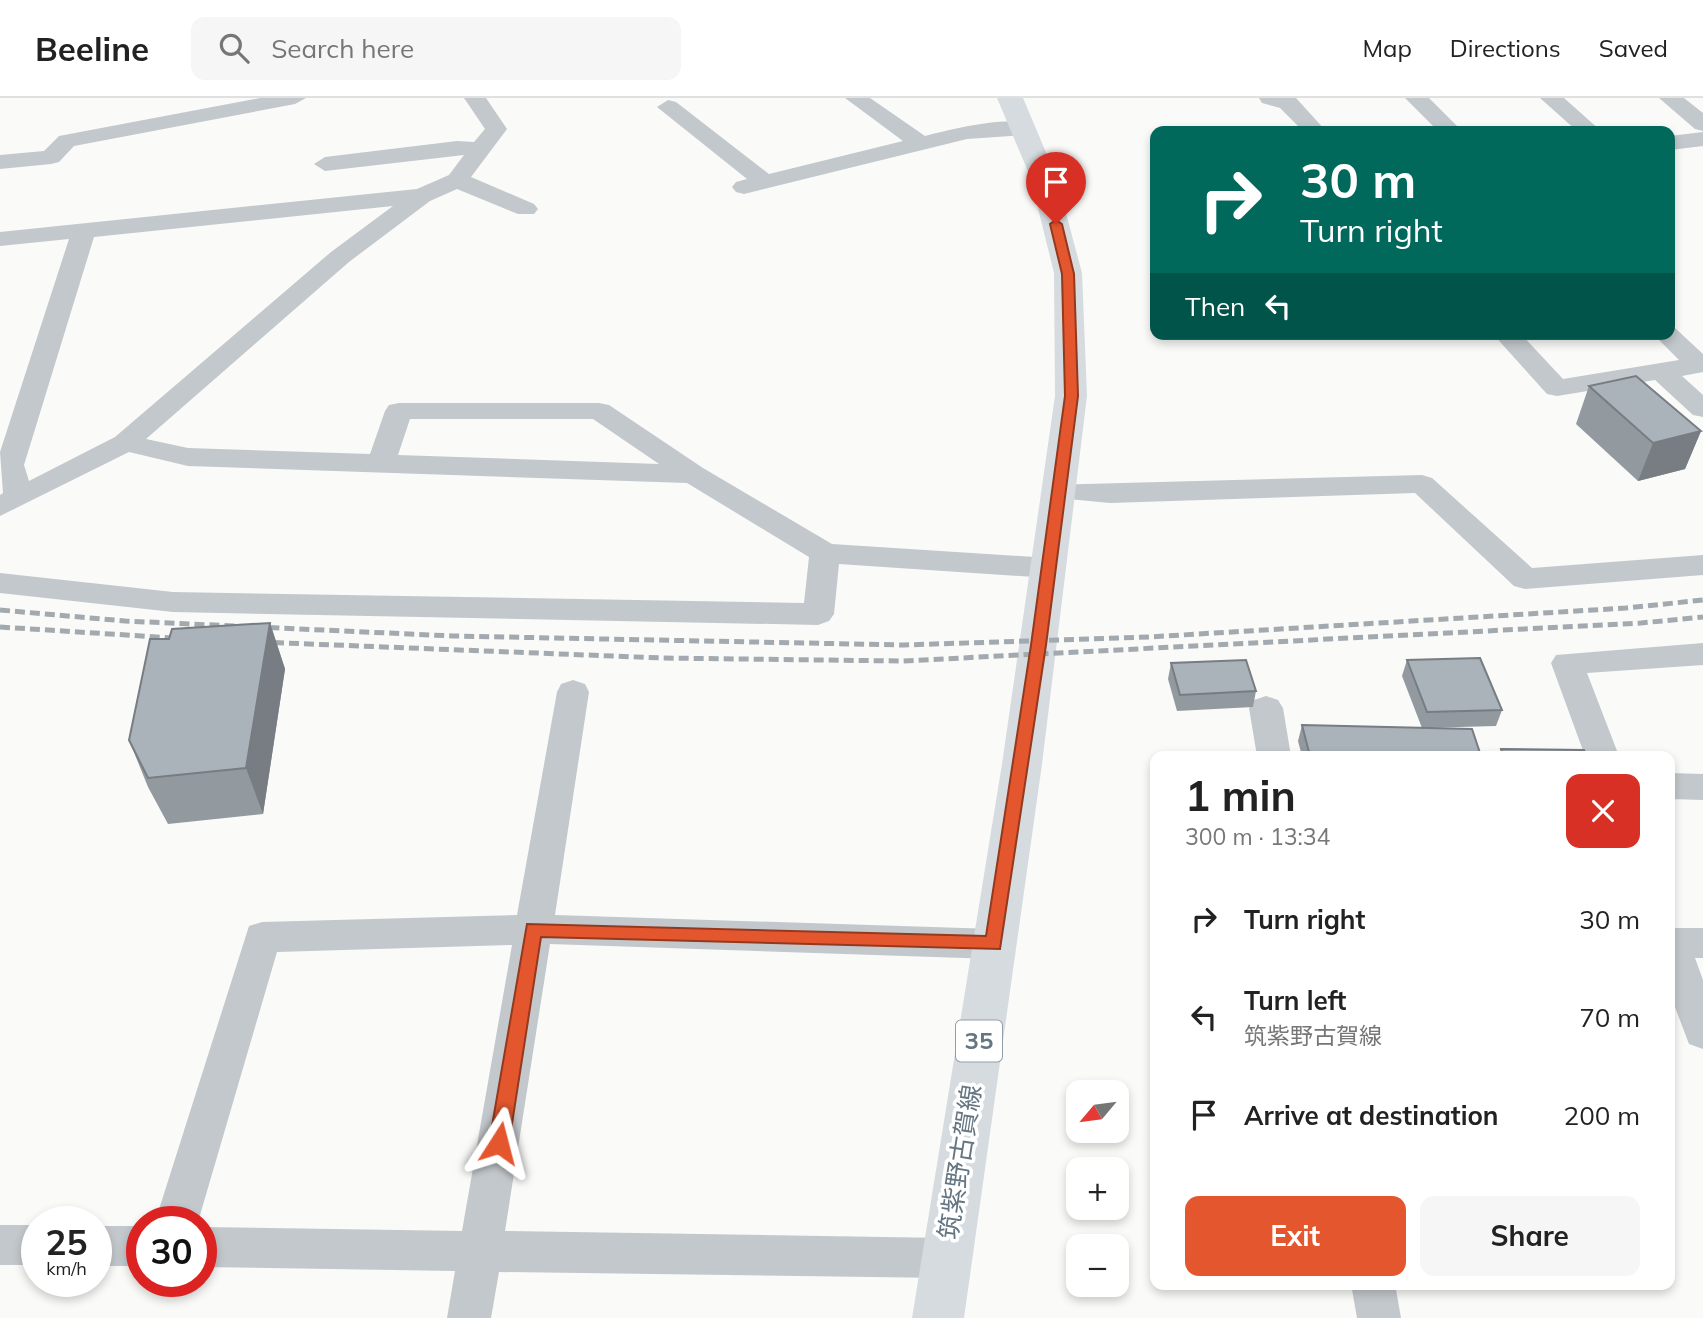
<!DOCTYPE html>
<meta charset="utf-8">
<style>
:root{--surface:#fff;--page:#f6f6f6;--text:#222;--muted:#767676;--line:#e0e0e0;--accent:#e4572e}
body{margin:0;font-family:Mulish,"Noto Sans JP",sans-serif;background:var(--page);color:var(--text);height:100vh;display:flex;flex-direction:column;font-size:26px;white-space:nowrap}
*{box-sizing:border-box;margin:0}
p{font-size:23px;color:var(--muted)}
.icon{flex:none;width:38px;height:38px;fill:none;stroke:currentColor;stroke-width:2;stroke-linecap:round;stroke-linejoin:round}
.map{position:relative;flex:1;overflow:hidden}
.details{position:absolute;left:1150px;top:653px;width:525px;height:539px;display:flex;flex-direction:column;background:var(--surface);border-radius:14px;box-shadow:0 4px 10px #0003}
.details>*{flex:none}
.top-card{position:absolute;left:1150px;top:28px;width:525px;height:214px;border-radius:14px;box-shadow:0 4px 10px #0003;background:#00695c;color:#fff;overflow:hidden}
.needle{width:46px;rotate:241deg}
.tools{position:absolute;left:1066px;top:982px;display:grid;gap:14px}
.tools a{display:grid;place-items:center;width:63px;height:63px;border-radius:14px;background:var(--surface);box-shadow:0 4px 10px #0003;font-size:35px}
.speed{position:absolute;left:21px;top:1108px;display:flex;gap:14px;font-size:35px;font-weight:700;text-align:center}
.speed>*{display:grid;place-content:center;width:91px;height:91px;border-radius:50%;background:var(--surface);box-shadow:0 4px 10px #0003;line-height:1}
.speed small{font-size:18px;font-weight:400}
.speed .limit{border:10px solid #d22;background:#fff;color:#111}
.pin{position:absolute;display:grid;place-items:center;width:60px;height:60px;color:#fff;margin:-72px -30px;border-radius:50% 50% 50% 0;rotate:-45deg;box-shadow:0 0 7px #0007}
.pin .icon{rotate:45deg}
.me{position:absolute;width:77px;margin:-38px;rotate:9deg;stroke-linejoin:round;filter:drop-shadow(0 0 5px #0008)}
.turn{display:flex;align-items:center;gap:24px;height:147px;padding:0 35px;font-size:32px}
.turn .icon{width:91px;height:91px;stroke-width:2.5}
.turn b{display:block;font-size:49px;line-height:60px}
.then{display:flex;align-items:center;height:66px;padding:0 35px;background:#0003;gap:14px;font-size:26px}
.round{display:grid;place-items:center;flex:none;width:74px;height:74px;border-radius:14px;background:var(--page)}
.summary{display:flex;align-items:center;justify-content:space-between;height:119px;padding:0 35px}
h1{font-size:42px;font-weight:700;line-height:52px}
.cta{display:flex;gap:14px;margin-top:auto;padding:14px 35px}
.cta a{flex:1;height:80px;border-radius:14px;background:var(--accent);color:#fff;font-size:28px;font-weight:700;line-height:80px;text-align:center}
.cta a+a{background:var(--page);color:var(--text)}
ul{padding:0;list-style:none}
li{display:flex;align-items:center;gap:21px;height:98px;padding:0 35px}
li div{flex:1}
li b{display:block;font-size:26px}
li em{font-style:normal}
header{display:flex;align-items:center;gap:42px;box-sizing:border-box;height:98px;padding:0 35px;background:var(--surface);border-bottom:2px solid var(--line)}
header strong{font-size:33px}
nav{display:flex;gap:38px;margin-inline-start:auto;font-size:24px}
.search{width:490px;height:63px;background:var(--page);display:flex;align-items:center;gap:18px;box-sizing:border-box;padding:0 24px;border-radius:14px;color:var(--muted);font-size:26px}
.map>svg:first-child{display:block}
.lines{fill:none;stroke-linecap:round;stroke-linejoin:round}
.minor{fill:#c3c8cc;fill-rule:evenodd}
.primary{fill:#d6dbdf;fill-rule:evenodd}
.rail{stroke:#a2aab0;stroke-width:5;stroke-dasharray:10 5;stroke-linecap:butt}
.wall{fill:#929a9f}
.shaded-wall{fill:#777d82}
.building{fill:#aab3b9;stroke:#777d82;stroke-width:2}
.route{fill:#e4572e;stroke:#94391e;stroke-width:2}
.labels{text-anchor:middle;stroke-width:7;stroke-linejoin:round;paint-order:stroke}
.shield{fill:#fff;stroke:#939fa8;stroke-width:2}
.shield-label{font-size:24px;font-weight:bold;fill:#657683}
.street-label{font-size:26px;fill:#657683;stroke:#fff}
</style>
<header>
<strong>Beeline</strong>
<div class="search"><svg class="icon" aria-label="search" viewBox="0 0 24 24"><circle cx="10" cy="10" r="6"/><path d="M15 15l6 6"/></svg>Search here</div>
<nav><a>Map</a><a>Directions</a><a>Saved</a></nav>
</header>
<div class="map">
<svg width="1703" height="1220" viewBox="0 0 1703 1220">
<rect width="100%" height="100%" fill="#fafaf8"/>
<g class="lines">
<path class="minor" d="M260,0H306L295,6L74,48L59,64L51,66L0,71V57L44,53L59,38Z
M464,0H486L507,31L471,79L534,106L538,111L534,116H518L457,91L430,103L349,164L146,341L188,350L370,356L385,313L389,307L399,305H599L609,307L703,370L832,446L1049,460L1060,463L1064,470L1060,477L1049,480L839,466L834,516L829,523L818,527L173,514L0,495V475L173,494L804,505L809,459L687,385L188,368L129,354L0,418V397L3,395L0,354L69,141L0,148V134L417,91L449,77L464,57L325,73L314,66L325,59L457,43L474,44L485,31ZM393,108L331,154L115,339L29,383L24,367L94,139ZM410,321H593L659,366L398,357Z
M845,0H870L925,38C944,33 1023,13 1035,30L1024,37L967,41L744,96L736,94L732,89L736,84L747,81L657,9L668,2L676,4L769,76L903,43Z
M1259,0H1296L1326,33H1303L1280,10L1262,5Z
M1405,0H1429L1462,33H1438Z
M1540,0H1564L1601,33H1577Z
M1659,0H1684L1703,15V33L1695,31Z
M1703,34V48L1670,52V38Z
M1670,229L1675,230L1703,256V274L1682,278L1703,297V319L1693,317L1655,282L1557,298L1547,296L1493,236H1521L1563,281L1679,262L1653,236H1670Z
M1422,377L1432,380L1532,470L1703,457V477L1525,491L1514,488L1415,395L1110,405L1048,399L1043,393L1048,387Z
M1703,545V567L1587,575L1619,658H1585L1551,565L1556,557Z
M573,582L585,586L589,594L555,817L994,831L1007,835L1013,846L1007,857L994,861L550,846L505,1133L945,1140L960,1146L967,1160L960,1174L945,1180L499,1174L491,1220H447L455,1173L201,1169V1129L462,1133L512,847L277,854L198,1124H155L249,828L262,824L517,817L557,594L561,586Z
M1266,598L1278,602L1283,610L1291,658H1257L1249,610L1254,602Z
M1670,675L1703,676V702L1670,701Z
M1670,830H1703V860H1695L1703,882V951L1689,946L1670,896Z
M0,1127H37V1167H0Z
M96,1128H142V1168H96Z
M1351,1186H1395L1401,1220H1357Z"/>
<path class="primary" d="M997,0H1023L1056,78L1082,175L1087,298L1042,666L964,1220H912L1002,666L1055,298L1054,175L1030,78Z"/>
<path class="rail" d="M0,512L125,523L453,538L904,547L1149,539L1626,510L1703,502
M0,529L189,541
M259,544L662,560L903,563L1641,525L1703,519"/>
</g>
<path class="wall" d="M1589,288L1701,333L1685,371L1638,383L1576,326Z
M270,525L285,571L263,716L168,726L148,689L129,642Z
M1407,562L1502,612L1496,628L1422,630L1402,578Z
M1171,565L1256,593L1253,609L1177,613L1168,581Z
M1302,627L1481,658H1302L1298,643Z"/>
<path class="shaded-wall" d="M1701,333L1685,371L1638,383L1653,345Z
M270,525L285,571L263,716L246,670Z"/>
<path class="building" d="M1636,278L1701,333L1653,345L1589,288Z
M270,525L246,670L148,680L129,642L150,541H169L172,531Z
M1480,560L1502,612L1427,614L1407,562Z
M1246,562L1256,593L1180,597L1171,565Z
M1302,627L1472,631L1481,658H1310Z
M1501,651L1584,652L1587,658H1503Z"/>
<path class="route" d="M1056,122L1062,126L1074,176L1078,298L1046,547L1000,851L541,839L509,1045L506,1051L499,1054L492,1051L489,1045L527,826L986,838L1031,547L1065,298L1062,176L1050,126Z"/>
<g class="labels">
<rect class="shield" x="956" y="922.5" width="46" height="41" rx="5"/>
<g class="shield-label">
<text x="979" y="951">35</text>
</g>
<g class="street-label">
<text transform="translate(960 1064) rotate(-81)" y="9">筑紫野古賀線</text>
</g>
</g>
</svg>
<div class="tools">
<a><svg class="needle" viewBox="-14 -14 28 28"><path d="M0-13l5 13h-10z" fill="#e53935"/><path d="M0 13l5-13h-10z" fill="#767676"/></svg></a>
<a>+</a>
<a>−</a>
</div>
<div class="speed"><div>25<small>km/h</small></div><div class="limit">30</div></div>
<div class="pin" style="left:1056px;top:126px;background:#d93025"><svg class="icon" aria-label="arrive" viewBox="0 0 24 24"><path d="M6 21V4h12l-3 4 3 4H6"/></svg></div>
<svg class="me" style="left:499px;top:1045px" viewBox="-20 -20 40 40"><path d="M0-17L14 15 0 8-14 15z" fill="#e4572e" stroke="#fff" stroke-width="4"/></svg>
<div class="top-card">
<div class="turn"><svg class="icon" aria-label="right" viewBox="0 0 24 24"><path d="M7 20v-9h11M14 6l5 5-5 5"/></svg><div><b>30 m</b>Turn right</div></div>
<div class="then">Then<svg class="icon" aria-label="left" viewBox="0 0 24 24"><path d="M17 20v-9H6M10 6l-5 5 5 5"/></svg></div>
</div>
<section class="details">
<div class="summary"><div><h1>1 min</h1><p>300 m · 13:34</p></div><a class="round" style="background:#d93025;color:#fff"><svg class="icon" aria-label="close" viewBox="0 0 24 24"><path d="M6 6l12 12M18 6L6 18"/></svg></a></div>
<ul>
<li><svg class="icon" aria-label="right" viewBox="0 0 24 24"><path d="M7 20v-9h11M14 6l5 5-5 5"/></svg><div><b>Turn right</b></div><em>30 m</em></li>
<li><svg class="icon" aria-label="left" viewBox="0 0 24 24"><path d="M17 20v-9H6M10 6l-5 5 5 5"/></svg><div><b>Turn left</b><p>筑紫野古賀線</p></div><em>70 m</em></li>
<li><svg class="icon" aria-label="arrive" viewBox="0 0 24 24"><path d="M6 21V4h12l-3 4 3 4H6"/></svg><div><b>Arrive at destination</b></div><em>200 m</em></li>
</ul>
<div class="cta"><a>Exit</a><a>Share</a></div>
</section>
</div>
